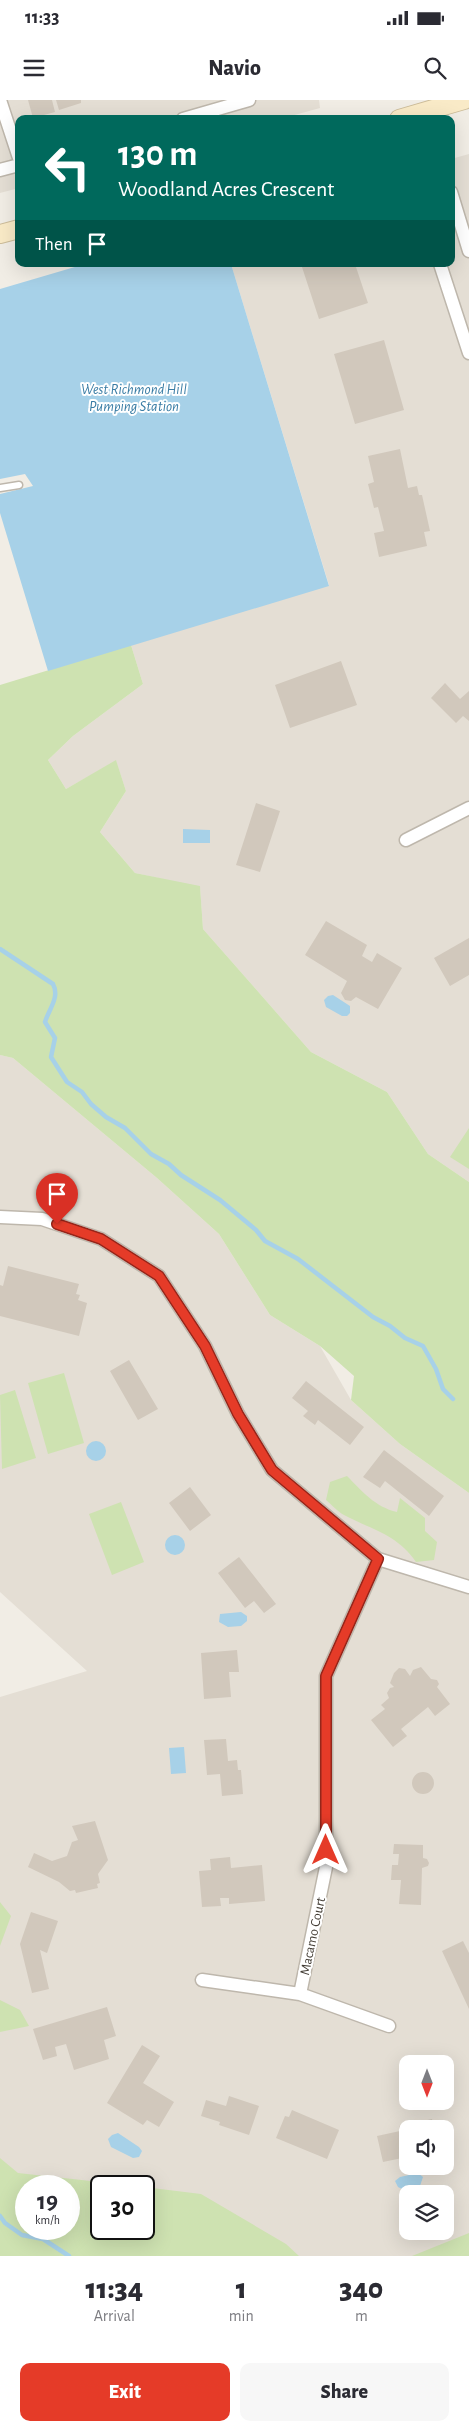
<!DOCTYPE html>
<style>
:root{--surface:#fff;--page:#f7f7f7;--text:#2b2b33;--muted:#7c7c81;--accent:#e53b28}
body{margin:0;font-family:"Alegreya Sans",sans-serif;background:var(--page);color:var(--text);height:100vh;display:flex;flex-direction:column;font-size:19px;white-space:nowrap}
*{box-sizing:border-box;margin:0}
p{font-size:16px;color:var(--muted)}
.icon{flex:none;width:28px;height:28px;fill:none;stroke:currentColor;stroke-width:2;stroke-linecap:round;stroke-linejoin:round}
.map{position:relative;height:2156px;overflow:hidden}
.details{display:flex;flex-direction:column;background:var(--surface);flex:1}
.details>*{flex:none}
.hud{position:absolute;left:15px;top:15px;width:440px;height:152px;border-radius:10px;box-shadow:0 5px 20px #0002;background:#00695c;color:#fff;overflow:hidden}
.needle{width:32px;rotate:180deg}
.tools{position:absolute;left:399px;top:1955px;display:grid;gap:10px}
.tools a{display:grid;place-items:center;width:55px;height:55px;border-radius:10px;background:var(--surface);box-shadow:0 5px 20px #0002;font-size:25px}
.speed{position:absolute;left:15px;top:2075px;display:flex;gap:10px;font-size:25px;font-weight:700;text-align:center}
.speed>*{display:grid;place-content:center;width:65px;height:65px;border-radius:50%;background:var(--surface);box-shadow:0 5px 20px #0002;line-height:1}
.speed small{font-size:12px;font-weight:400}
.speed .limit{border:2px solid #111;border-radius:8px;background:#fff;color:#111}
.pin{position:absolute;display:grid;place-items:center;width:42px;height:42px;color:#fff;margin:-51px -21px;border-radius:50% 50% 50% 0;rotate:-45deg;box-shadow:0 0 5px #0007}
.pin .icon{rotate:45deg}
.me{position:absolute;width:55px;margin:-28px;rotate:0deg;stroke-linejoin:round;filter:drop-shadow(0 0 4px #0008)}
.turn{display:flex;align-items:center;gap:18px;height:105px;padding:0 20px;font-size:22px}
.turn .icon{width:65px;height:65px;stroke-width:2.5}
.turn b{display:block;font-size:35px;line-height:42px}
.then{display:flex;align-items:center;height:48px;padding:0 20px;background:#0003;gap:10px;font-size:19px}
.eta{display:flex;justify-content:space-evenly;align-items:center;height:85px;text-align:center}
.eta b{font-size:30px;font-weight:800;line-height:35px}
.action{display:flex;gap:10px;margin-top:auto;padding:10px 20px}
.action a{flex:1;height:58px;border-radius:10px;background:var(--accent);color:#fff;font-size:20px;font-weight:800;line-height:58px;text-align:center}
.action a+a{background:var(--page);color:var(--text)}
.status{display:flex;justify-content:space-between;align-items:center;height:35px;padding:0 25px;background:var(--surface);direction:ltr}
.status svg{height:14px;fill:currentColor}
header{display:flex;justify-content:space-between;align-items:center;height:65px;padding:0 20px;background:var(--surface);font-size:22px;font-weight:800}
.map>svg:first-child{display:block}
.residential{fill:#e4ded4;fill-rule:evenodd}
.green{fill:#cee2b1;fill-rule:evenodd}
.water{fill:#a7d1e8}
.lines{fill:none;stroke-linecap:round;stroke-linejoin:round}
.stream{stroke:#a7d1e8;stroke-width:4.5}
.building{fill:#d1c8bc}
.service-casing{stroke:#beb7ac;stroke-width:9}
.minor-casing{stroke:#beb7ac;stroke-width:15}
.secondary-casing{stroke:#ccbc99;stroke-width:20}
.service{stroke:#fff;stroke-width:6}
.minor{stroke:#fff;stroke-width:12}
.secondary{stroke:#f9eac7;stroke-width:18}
.route-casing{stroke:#95261a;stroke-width:12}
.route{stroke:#e53b28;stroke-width:9}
.labels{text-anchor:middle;stroke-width:4;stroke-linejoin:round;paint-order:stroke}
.street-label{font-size:14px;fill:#433d35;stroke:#fff}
.water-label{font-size:15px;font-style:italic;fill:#397ca4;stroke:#fff}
</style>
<div class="status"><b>11:33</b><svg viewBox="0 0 49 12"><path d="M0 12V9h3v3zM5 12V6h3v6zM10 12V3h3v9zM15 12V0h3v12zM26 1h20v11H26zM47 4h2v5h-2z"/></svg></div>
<header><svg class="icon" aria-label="menu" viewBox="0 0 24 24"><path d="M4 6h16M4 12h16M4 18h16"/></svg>Navio<svg class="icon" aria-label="search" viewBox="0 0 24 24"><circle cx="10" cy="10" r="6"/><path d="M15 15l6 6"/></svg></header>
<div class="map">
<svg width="469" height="2156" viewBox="0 0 469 2156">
<rect width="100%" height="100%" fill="#f1ede5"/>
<path class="residential" d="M0,0H319L320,8L280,19H19V88L0,93Z
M469,54V1082L428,1054L387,992L311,952L203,829L200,787L135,773L100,732L126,691L116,661L66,689L48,660L73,636L143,584L131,545L329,485L231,164H451V59Z
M0,955L13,958L157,1078L219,1134L270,1215L320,1246L351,1300L400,1344L469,1393V2156H0V1597L87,1571L0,1492ZM408,1964H445V2001H408ZM408,2029H445V2066H408ZM26,2086H69V2129H26ZM101,2086H144V2129H101ZM408,2094H445V2131H408Z"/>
<path class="green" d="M131,545L143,584L73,636L48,660L66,689L116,660L126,691L100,732L135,773L200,786L203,829L311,952L387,992L428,1054L469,1082V1393L400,1344L351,1300L354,1276L320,1246L270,1215L219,1134L157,1078L13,958L0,955V585Z
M469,1028V1069L450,1057Z
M64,1273L84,1343L48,1354L28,1283Z
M15,1290L36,1358L2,1369L0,1295Z
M347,1376C362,1391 375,1407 397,1412L400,1398L425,1418V1431L437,1442L434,1460L416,1462C397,1434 372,1430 344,1415C338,1412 332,1405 326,1400L330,1382Z
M121,1402L144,1462L112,1475L89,1414Z
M0,1802L11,1816L0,1846Z
M0,1900L20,1910L29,1926L0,1932Z
M0,2058L18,2073L136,2086H101V2129H144V2087L201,2094L286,2144L299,2156H0ZM26,2086H69V2129H26Z
M469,2133V2156H412Z"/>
<path class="water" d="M85,164H231L329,486L48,571L0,413V394L33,386L25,374L0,379V189Z
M183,729L210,730V743H183Z
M333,895L350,906V913L347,916H342L326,907L324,900L328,896Z
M86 1351a10 10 0 1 1 20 0a10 10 0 1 1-20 0Z
M165 1445a10 10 0 1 1 20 0a10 10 0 1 1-20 0Z
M241,1512L247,1516V1521L241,1526L228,1527L219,1522L220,1514Z
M184,1647L186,1673L171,1674L169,1648Z
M118,2033L139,2047L142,2051L139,2057L133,2058L111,2047L108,2039L112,2035Z
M418,2073L423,2077L420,2086L402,2089L398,2087L395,2081L400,2077Z"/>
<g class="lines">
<path class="stream" d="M0,849L53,884C60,897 49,909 45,922L55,938L51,957L67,982L82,992L91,1004L106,1017L125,1028L151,1054L169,1064L181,1075L220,1100L256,1130L265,1141L298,1159L373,1217L390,1226L405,1238L423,1246L436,1269L443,1289L453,1299
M0,2116L5,2123L22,2135L43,2139L69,2156"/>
</g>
<path class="building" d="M28,0H52L55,12L33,18Z
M56,0H81V3L59,10Z
M301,164H355L368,203L319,219Z
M384,240L404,310L355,324L334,254Z
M400,349L408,388L417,386L419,395H422L430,431L424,432L427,446L379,457L374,433L384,431L378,407L374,408L368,384L374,382L368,356Z
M341,561L357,605L290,628L275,585Z
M445,583L460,599L469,591V621L463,616L456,623L431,598Z
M256,703L280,711L260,772L236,765Z
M326,821L367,845L362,856L372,862L377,853L402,868L378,909L356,897L351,901L345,900L341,893L347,881L305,855Z
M469,838V875L450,886L434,858Z
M8,1166L79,1184L76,1194L80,1195L78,1200L87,1203L79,1236L0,1216V1185L3,1186Z
M129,1260L158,1309L138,1320L110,1271Z
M306,1281L364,1327L350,1345L318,1320L315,1325L303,1316L308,1311L292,1298Z
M384,1350L444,1396L429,1416L385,1381L380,1388L363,1377Z
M190,1387L211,1415L190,1431L169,1403Z
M239,1457L276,1504L264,1513L254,1501L245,1508L218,1473Z
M237,1550L239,1572H229L231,1597L204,1599L201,1553Z
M421,1567L431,1579L437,1580L439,1584L437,1587L450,1604L435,1616L428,1607L401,1629L407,1636L393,1647L371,1620L385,1609L381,1605L389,1598L387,1593L390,1588L394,1587L390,1583L394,1573L399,1568L405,1569L410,1576L413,1570Z
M226,1639L228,1661L237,1660L238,1670H241L243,1694L222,1696L220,1674L207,1675L204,1640Z
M412 1683a11 11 0 1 1 22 0a11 11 0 1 1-22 0Z
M95,1721L108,1760L98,1774L100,1783L97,1784L98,1788L76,1793L75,1790L70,1791L59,1782L28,1767L34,1753L52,1761L67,1756L72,1742L78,1740L72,1726Z
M394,1744L423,1745V1758L427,1759L429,1763L428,1766L422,1768L421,1805L399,1804L401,1780H391L392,1765H398L399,1754H393Z
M230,1757L231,1768L262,1765L265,1801L229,1804V1798H220L221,1806L202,1807L199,1771L211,1770L210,1759Z
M31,1812L58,1821L47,1853L40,1850L49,1889L32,1893L20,1844Z
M463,1841L469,1853V1909L442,1851Z
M107,1907L116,1936L104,1940L109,1959L74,1970L66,1944L55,1947L57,1956L43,1960L33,1929Z
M142,1945L160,1956L143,1983L174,2002L159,2027L147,2020L143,2025L107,2003Z
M229,1996L259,2006L249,2035L219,2025L220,2022L201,2016L206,2000L226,2006Z
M292,2010L339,2030L327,2059L276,2038L285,2016L289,2017Z
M432,2019L435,2029H408L407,2057L383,2062L377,2036L400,2031L399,2026Z"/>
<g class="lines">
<defs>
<path id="service" d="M0,388L19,385"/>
<path id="minor" d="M0,0L19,58
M183,19L249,0
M0,70L19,65
M451,92L469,151
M440,164L469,253
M406,740L469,708
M0,1117L42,1119L101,1139L159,1176L205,1246L238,1314L272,1370L378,1459L469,1487
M202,1880L300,1894L326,1767V1576L378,1459
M300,1894L389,1926"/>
<path id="secondary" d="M399,19L464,0
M0,134L19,129"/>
</defs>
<use href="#service" class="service-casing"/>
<use href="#minor" class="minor-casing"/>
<use href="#secondary" class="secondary-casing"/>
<use href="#service" class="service"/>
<use href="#minor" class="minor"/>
<use href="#secondary" class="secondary"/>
</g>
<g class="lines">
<defs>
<path id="route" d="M57,1124L101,1139L159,1176L205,1246L238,1314L272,1370L378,1459L326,1576V1750"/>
</defs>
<use href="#route" class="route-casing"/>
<use href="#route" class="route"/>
</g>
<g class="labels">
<g class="street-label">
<text transform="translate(312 1836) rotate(-78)" y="5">Macamo Court</text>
</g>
<g class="water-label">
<text x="134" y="294">West Richmond Hill<tspan x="134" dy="17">Pumping Station</tspan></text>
</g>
</g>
</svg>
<div class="tools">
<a><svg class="needle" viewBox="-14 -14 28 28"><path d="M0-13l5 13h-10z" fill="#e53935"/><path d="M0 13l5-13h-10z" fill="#7c7c81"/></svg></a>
<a><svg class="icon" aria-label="sound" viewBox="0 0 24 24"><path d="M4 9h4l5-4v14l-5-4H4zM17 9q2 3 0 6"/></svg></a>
<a><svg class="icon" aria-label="layers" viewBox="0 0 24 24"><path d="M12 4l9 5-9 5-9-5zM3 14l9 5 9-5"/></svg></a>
</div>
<div class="speed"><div>19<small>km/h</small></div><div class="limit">30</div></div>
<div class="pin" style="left:57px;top:1124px;background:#d93025"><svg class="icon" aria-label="arrive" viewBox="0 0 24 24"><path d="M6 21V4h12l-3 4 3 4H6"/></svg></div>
<svg class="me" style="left:326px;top:1750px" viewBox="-20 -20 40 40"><path d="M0-17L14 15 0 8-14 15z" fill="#e53b28" stroke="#fff" stroke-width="4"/></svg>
<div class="hud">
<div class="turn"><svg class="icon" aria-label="left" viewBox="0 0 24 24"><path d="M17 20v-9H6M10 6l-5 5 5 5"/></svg><div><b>130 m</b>Woodland Acres Crescent</div></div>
<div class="then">Then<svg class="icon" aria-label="arrive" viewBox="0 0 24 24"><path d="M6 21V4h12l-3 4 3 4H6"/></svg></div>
</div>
</div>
<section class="details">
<div class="eta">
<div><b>11:34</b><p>Arrival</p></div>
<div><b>1</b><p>min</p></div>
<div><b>340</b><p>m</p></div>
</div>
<div class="action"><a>Exit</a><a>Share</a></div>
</section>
